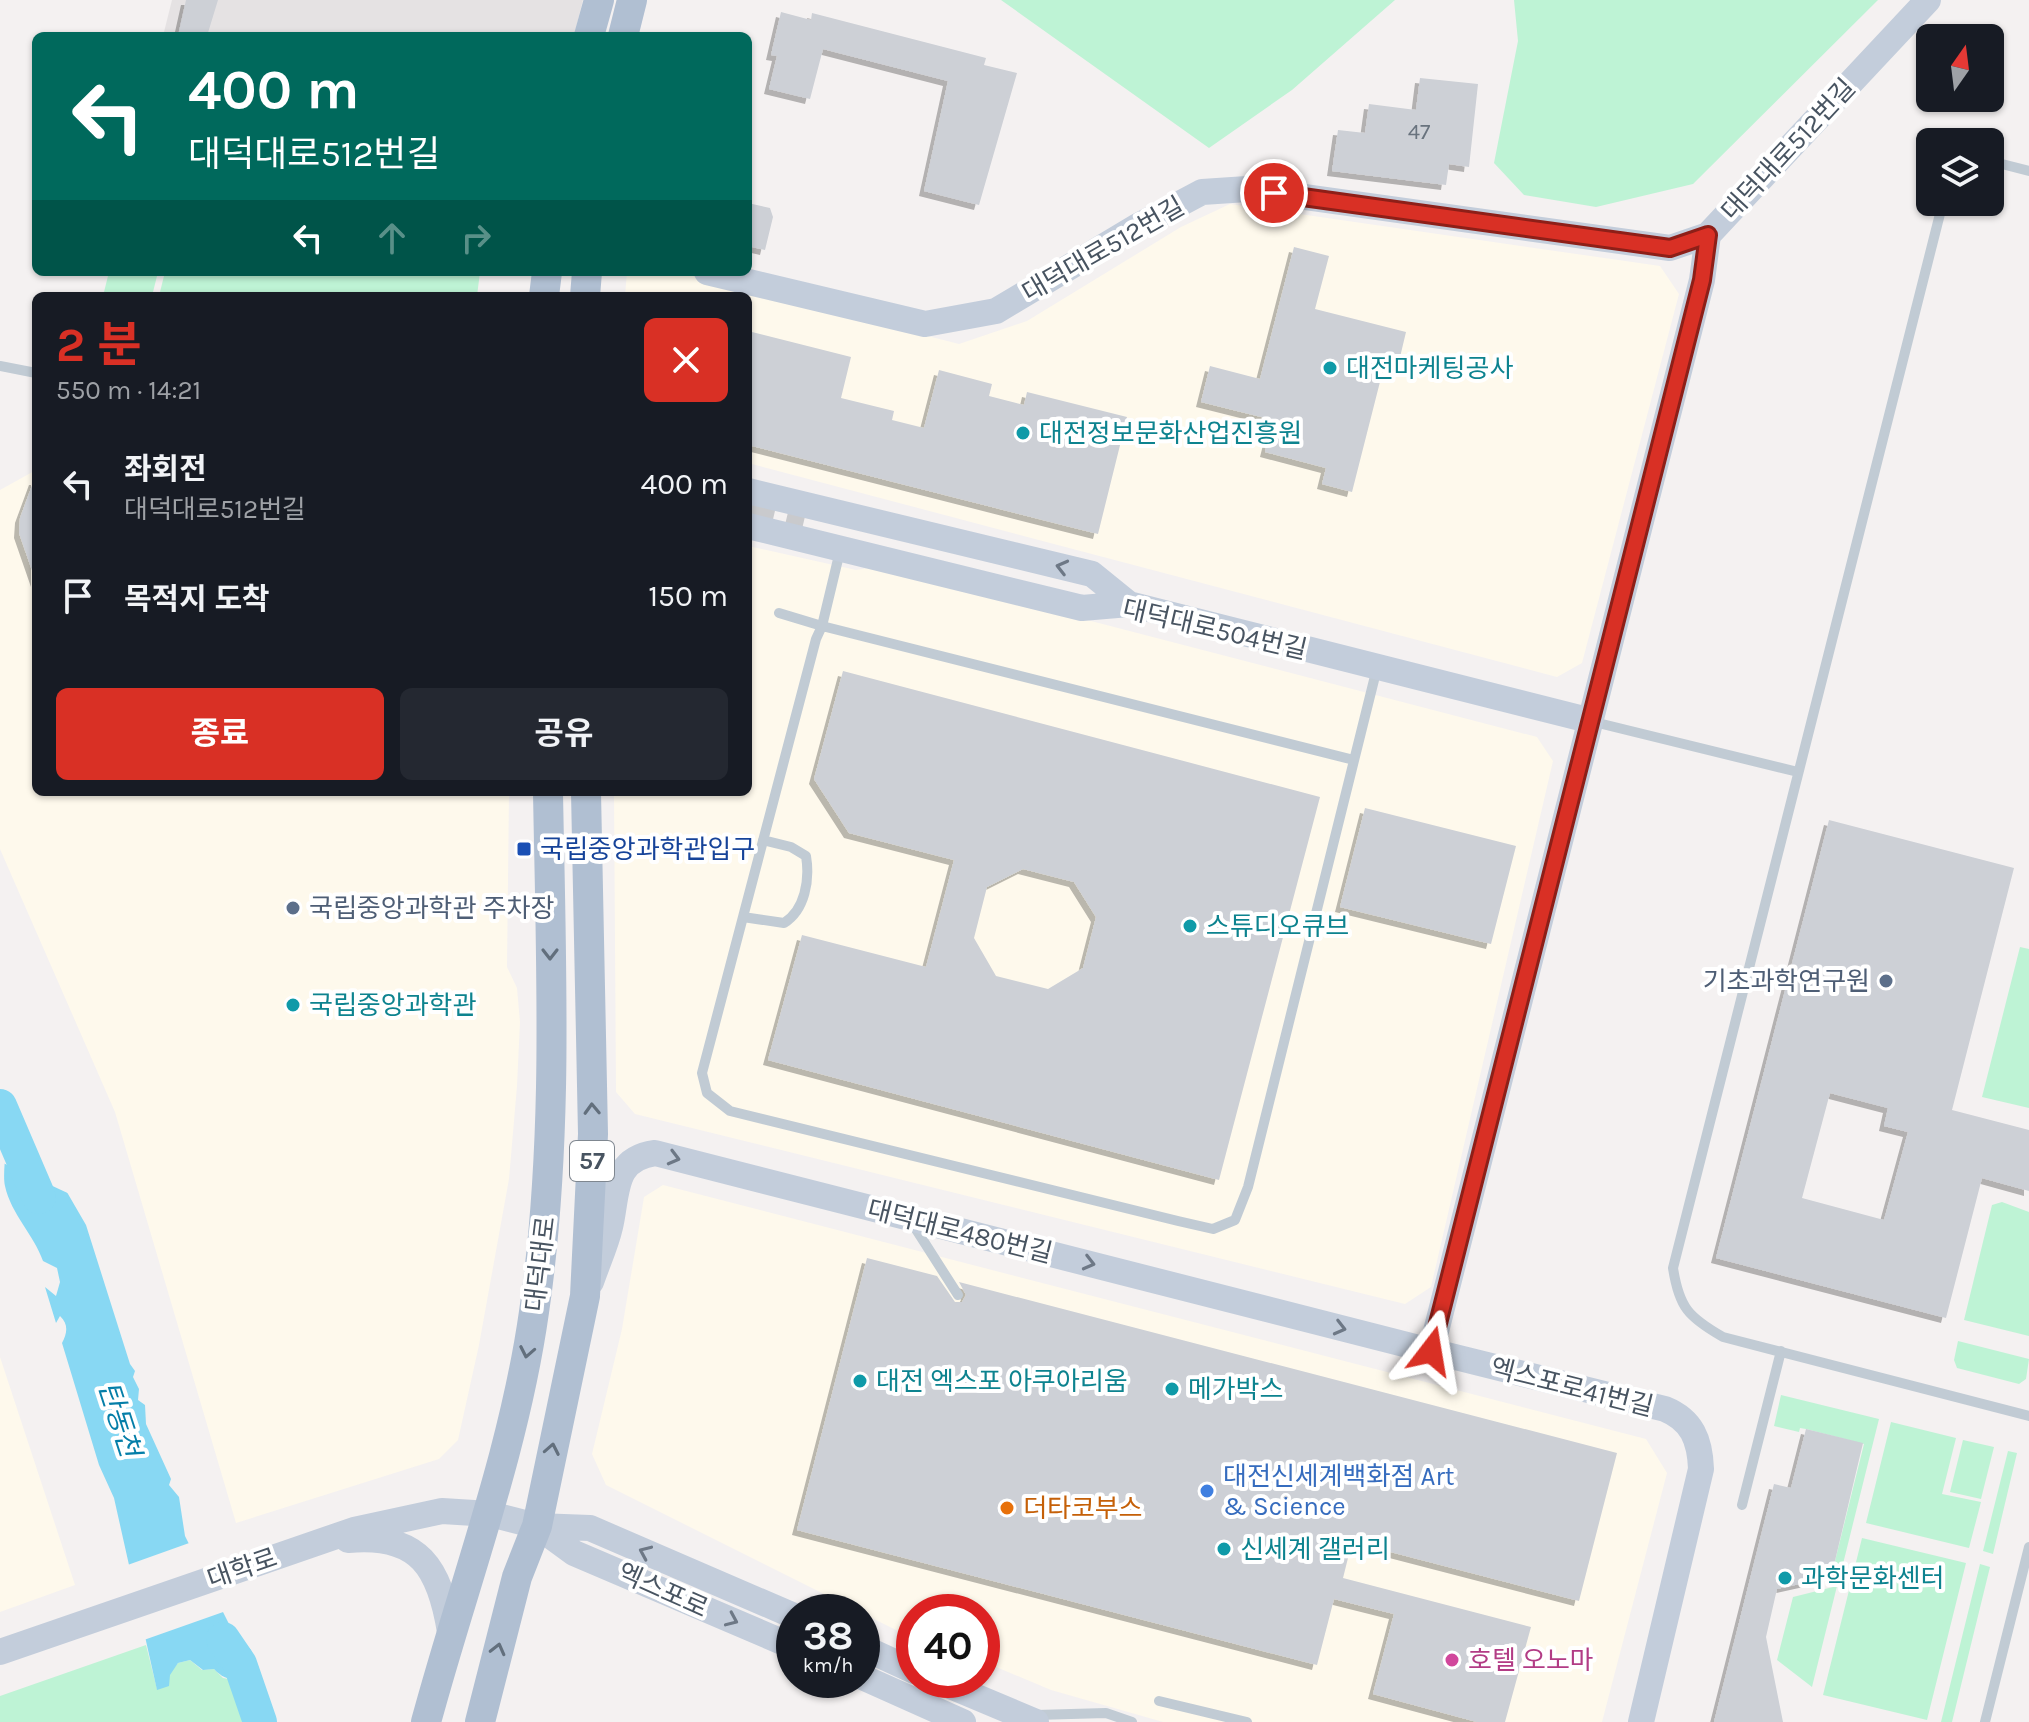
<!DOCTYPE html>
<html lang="ko">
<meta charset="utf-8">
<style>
:root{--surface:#171b24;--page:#242831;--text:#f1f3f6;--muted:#9ea1a6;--accent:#d93025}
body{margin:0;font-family:Karla,"Noto Sans KR",sans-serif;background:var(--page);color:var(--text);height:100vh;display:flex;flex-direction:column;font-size:30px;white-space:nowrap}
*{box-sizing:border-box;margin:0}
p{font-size:26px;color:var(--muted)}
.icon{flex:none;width:44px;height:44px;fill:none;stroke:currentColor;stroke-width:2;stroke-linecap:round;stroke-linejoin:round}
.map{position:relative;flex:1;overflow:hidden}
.panel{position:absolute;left:32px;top:292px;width:720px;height:504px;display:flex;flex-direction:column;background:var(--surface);border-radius:12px;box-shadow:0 2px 6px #0004}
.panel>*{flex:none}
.banner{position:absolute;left:32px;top:32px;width:720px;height:244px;border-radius:12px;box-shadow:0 2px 6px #0004;background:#00695c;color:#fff;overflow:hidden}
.needle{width:52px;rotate:14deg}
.controls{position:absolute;left:1916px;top:24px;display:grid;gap:16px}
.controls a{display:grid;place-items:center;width:88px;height:88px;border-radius:12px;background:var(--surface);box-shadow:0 2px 6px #0004;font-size:40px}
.speed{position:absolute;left:776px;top:1594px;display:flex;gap:16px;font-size:40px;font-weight:700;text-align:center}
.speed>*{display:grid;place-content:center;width:104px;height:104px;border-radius:50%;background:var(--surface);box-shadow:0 2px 6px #0004;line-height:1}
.speed small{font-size:20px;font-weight:400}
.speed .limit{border:12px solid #d22;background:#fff;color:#111}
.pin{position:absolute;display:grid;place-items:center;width:68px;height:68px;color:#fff;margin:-34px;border:4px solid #fff;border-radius:50%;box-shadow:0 2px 8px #0007}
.me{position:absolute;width:88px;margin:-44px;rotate:14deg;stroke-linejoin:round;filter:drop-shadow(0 0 6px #0008)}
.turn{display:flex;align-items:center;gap:28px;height:168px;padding:0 24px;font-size:36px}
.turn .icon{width:104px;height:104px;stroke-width:2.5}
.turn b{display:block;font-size:56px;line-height:68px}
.lanes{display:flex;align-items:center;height:76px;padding:0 24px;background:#0003;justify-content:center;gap:40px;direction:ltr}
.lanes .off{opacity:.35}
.round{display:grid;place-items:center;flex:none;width:84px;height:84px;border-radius:12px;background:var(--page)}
.headline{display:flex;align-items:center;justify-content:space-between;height:136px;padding:0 24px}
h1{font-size:48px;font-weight:700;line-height:60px;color:var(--accent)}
.cta{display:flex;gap:16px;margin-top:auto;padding:16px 24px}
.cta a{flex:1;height:92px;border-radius:12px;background:var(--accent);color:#fff;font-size:32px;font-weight:700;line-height:92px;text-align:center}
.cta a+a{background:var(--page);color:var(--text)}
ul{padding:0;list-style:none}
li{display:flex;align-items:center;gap:24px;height:112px;padding:0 24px}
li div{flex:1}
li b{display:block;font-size:30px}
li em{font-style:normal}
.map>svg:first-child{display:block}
.commercial{fill:#fef9ec}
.education{fill:#e5e2e3}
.green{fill:#bef3d5}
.water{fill:#88d8f3}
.pier{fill:#f4f1f1}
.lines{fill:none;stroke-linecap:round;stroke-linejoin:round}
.river{stroke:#88d8f3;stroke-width:34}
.building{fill:#cdd0d6;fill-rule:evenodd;filter:url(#shadow)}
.secondary-tunnel{stroke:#c9cacd;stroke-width:26;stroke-dasharray:26 13;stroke-linecap:butt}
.lane{stroke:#c1cbd4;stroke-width:10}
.secondary{stroke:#c3cddb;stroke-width:26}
.primary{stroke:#b0bfd2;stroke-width:30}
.oneway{stroke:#6d7886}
.oneway2{stroke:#626f7d}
.route-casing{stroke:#8d1f18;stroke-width:20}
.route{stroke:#d93025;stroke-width:14}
.culture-dot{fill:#0f9aa8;stroke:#fff;stroke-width:3}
.transit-dot{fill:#1a4fb4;stroke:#fff;stroke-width:3}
.service-dot{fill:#5c6f8a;stroke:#fff;stroke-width:3}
.shop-dot{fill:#3f7fe0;stroke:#fff;stroke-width:3}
.food-dot{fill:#e8710a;stroke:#fff;stroke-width:3}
.hotel-dot{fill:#d1479c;stroke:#fff;stroke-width:3}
.labels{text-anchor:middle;stroke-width:8;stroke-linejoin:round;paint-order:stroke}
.number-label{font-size:22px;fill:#69737e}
.shield{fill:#fff;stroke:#7f8790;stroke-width:2}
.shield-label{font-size:24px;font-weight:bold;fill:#485461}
.street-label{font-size:26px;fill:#485461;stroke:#fff}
.culture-label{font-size:26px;fill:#0d838f;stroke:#fff;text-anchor:start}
.transit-label{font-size:26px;fill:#164399;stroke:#fff;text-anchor:start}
.service-label{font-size:26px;fill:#4e5e75;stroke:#fff;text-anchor:start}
.shop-label{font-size:26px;fill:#366cbe;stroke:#fff;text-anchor:start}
.food-label{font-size:26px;fill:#c56008;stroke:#fff;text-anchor:start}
.hotel-label{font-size:26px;fill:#b23c85;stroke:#fff;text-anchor:start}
.water-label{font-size:28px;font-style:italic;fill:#047ea8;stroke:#fff}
</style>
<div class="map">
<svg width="2029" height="1722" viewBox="0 0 2029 1722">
<defs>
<filter id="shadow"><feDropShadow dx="-5" dy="5" stdDeviation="0" flood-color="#0004"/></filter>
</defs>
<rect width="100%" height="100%" fill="#f4f1f1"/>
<path class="commercial" d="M1230,204L1660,266L1679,294L1582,663L1557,677L748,463V296H625L627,272H677L959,344L1027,321L1181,227Z
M36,470V792H509L507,967L517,988L520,1022L517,1086L509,1179L479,1345L458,1440L439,1459L236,1523L115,1112L0,849V490Z
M748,546L856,570L880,566L1537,737L1553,761L1431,1287L1405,1304L635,1114L616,1092L614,792H748Z
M663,1185L1646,1439L1667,1473L1602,1722H1163L1051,1690L982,1661V1612H914V1639L606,1485L592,1454L622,1329L644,1197Z
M0,1357L75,1585L0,1612Z"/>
<path class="education" d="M172,0H583L574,36H163Z"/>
<path class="green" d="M1001,0H1395L1292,90L1209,148Z
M1514,0H1878L1693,184L1596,207L1524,195L1494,163L1518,41Z
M109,272H158L152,296H103Z
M165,272H480L477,296H159Z
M2020,947L2029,949V1108L1982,1097Z
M2002,1202L2029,1212V1336L1964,1320L1992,1205Z
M1958,1341L2029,1359L2026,1379L2019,1384L1957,1368L1954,1360Z
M1781,1395L1879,1419L1840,1576L1813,1581L1827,1575L1834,1565L1864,1444L1806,1429L1800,1428L1799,1432L1774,1426Z
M1891,1422L1956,1438L1942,1494L1981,1502L1969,1548L1866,1523Z
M1963,1440L1994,1447L1981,1499L1950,1492Z
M2008,1451L2017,1453L1993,1554L1983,1551Z
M1862,1538L1966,1563L1927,1720L1823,1695Z
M1980,1564L1990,1567L1952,1722H1941Z
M1837,1586L1812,1687L1777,1660L1793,1597Z
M146,1645L157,1689L178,1663L190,1660L202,1670L214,1669L223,1678L239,1681L252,1722H0V1696Z"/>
<path class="water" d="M5,1154L46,1156L86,1225L130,1364L135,1371L133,1377L139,1389L138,1400L145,1405L146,1424L171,1479L169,1485L179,1497L185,1536L229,1624L251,1650L258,1674C240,1680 228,1684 214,1669L203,1670L190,1660L178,1663L170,1675L169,1686L157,1690L114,1498L99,1465L62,1343C67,1333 69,1325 60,1316L56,1323L45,1287L56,1296L60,1282L57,1268L43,1261C34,1235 11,1214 5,1186C3,1177 5,1164 5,1154Z"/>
<path class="pier" d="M5,1150L48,1152L74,1196L1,1162V1153Z
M192,1542L226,1611L141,1641L122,1567Z"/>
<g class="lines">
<path class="river" d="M0,1106L39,1197
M223,1639L240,1664L260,1722"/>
</g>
<path class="building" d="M186,0H218L207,36H178Z
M781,12L811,20L812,13L986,58L984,65L1017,73L979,205L924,191L948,81L823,49L810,99L769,89L777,56L771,55Z
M1420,78L1478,84L1469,167L1449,164L1446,185L1332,171L1338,130L1365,133L1369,104L1416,110Z
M748,203L770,208L773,217L765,250L748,246Z
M1294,247L1329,256L1315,309L1406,332L1396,374L1383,370L1352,492L1322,484L1326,468L1265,452L1273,420L1201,402L1210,366L1260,379Z
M748,331L851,357L841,398L894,411L892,420L924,428L939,370L992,384L989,396L1024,405L1027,392L1127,417L1098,534L748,445Z
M34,480H36V582L19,533L20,518Z
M843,671L1320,797L1219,1180L768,1060L802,935L926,967L954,860L849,833L814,779ZM1023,869L1074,882L1096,917L1083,968L1048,989L996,976L974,938L987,887Z
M1365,808L1516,846L1491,944L1340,907Z
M1829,820L2014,868L1952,1110L2029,1130V1191L1982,1178L1946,1318L1716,1258ZM1830,1093L1888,1108L1884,1126L1908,1132L1884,1220L1802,1198Z
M867,1258L937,1276L955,1302H962L966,1295L959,1282L1617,1453L1579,1601L1352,1542L1343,1578L1531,1627L1505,1722H1477L1373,1694L1394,1614L1334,1599L1317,1665L797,1530Z
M1806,1429L1863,1443L1834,1565L1827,1575L1813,1581L1777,1589L1766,1637L1783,1722H1714L1774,1484L1791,1488Z"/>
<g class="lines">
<path class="secondary-tunnel" d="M748,512L803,525"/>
<path class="lane" d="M1990,161L2029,171
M1943,202L1673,1268C1679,1307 1688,1317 1723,1337L2029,1416
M0,366L36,373
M779,613L822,626L840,551
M1590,721L1798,772
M1354,760L822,626L816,639L702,1073L707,1093L730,1111L1178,1221L1213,1229L1235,1220L1248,1187L1377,668
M743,917L784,923C805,910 810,880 806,856L791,847L763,840
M912,1223L958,1295
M1742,1505L1781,1351
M1159,1701L1247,1722
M1036,1715L1106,1713L1132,1722
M1985,1722L2029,1547"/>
<path class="secondary" d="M707,272L925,324L996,311L1138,226L1202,192L1247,189L1670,248L1708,235L1928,0
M748,491L1092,574L1129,604
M748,526L1082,608L1129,604L1588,720
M591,1282C597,1264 606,1245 610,1227C618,1193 612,1159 655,1153L1431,1351
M537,1526L574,1553L794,1647
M348,1540C420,1533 440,1569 450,1632
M862,1647L914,1671
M0,1652L354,1530L442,1511L490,1514L537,1526L590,1528L794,1616
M862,1677L963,1722
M936,1680L1036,1722
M1641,1722L1701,1469C1700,1440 1692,1420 1665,1409L1431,1351L1702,280L1708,235"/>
<path class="primary" d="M589,36L599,0
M623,36L632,0
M544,296L547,272
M585,296L587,272
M426,1722C463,1585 514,1453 534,1312C559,1141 551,965 548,792
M480,1722L517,1577L537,1526L585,1296L593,1134L586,792"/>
</g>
<defs><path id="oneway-chevron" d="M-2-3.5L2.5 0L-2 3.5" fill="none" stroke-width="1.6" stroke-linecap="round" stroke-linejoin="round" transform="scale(2)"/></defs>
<g class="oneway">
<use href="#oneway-chevron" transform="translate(1062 567) rotate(-166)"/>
<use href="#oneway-chevron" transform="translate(674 1158) rotate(15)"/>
<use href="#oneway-chevron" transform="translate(1089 1263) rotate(14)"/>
<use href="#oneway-chevron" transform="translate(1340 1328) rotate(14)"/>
<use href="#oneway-chevron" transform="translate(645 1552) rotate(-156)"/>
<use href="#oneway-chevron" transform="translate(732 1620) rotate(24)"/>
</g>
<g class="oneway2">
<use href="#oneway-chevron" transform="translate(550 954) rotate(90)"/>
<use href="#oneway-chevron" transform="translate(592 1109) rotate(-92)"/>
<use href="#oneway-chevron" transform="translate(527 1352) rotate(101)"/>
<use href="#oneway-chevron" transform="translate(552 1449) rotate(-79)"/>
<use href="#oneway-chevron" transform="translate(498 1649) rotate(-76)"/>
</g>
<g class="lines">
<defs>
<path id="route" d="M1274,193L1670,248L1708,235L1702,280L1431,1351"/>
</defs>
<use href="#route" class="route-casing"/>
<use href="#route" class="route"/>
</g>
<g class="culture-dot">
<circle cx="1330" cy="368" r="8"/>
<circle cx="1023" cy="433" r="8"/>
<circle cx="1190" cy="926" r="8"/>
<circle cx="293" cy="1005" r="8"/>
<circle cx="860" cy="1381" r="8"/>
<circle cx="1172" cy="1389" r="8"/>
<circle cx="1224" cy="1549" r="8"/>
<circle cx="1785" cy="1578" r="8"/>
</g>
<rect class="transit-dot" x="516" y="841" width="16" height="16" rx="4"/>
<g class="service-dot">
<circle cx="293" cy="908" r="8"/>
<circle cx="1886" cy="981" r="8"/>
</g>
<circle class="shop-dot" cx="1207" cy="1491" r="8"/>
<circle class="food-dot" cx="1007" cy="1508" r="8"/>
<circle class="hotel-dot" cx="1452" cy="1660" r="8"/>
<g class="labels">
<g class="number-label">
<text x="1419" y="139">47</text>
</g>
<rect class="shield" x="570" y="1141" width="44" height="40" rx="6"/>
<g class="shield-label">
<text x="592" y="1169">57</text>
</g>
<g class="street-label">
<text transform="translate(1788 149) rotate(-47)" y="9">대덕대로512번길</text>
<text transform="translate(1103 249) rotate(-30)" y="9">대덕대로512번길</text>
<text transform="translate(1215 629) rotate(13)" y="9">대덕대로504번길</text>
<text transform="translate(960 1231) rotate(14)" y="9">대덕대로480번길</text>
<text transform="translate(540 1264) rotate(-83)" y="9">대덕대로</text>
<text transform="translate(1572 1387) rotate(14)" y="9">엑스포로41번길</text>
<text transform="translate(242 1568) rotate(-19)" y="9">대학로</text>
<text transform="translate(663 1590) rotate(24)" y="9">엑스포로</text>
</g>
<g class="culture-label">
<text x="1346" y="377">대전마케팅공사</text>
<text x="1039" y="442">대전정보문화산업진흥원</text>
<text x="1206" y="935">스튜디오큐브</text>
<text x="309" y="1014">국립중앙과학관</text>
<text x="876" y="1390">대전 엑스포 아쿠아리움</text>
<text x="1188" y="1398">메가박스</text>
<text x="1240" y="1558">신세계 갤러리</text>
<text x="1801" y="1587">과학문화센터</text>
</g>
<g class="transit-label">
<text x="540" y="858">국립중앙과학관입구</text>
</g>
<g class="service-label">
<text x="309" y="917">국립중앙과학관 주차장</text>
<text x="1870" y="990" text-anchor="end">기초과학연구원</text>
</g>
<g class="shop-label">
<text x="1223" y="1485">대전신세계백화점 Art<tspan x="1223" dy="30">&amp; Science</tspan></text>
</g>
<g class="food-label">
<text x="1023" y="1517">더타코부스</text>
</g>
<g class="hotel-label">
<text x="1468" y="1669">호텔 오노마</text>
</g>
<g class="water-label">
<text transform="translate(120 1419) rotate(72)" y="10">탄동천</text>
</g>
</g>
</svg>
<div class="controls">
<a><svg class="needle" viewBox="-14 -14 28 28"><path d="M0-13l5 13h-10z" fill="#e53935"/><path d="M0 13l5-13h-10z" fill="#9ea1a6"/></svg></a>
<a><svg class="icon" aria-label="layers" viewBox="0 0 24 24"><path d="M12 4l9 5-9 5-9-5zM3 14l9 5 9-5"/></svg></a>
</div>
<div class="speed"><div>38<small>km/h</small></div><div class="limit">40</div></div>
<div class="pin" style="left:1274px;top:193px;background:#d93025"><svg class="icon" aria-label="arrive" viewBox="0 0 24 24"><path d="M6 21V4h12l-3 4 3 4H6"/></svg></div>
<svg class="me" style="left:1431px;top:1351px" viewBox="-20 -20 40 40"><path d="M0-17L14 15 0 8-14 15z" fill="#d93025" stroke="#fff" stroke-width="4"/></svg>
<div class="banner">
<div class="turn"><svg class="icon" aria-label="left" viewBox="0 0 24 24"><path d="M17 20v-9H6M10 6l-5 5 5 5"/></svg><div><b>400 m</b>대덕대로512번길</div></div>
<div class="lanes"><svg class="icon" aria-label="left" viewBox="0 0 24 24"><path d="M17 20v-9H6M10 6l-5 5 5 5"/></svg><svg class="icon off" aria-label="ahead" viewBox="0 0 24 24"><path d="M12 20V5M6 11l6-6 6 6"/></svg><svg class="icon off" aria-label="right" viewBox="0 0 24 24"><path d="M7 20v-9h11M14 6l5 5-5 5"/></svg></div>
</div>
<section class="panel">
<div class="headline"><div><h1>2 분</h1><p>550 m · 14:21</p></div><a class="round" style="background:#d93025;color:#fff"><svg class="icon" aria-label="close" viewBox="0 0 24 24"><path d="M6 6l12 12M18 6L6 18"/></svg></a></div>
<ul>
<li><svg class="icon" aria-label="left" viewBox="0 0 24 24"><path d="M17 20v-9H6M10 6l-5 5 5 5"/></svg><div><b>좌회전</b><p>대덕대로512번길</p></div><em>400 m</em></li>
<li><svg class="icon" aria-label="arrive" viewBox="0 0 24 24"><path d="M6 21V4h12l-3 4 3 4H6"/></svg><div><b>목적지 도착</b></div><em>150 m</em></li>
</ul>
<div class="cta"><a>종료</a><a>공유</a></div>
</section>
</div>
